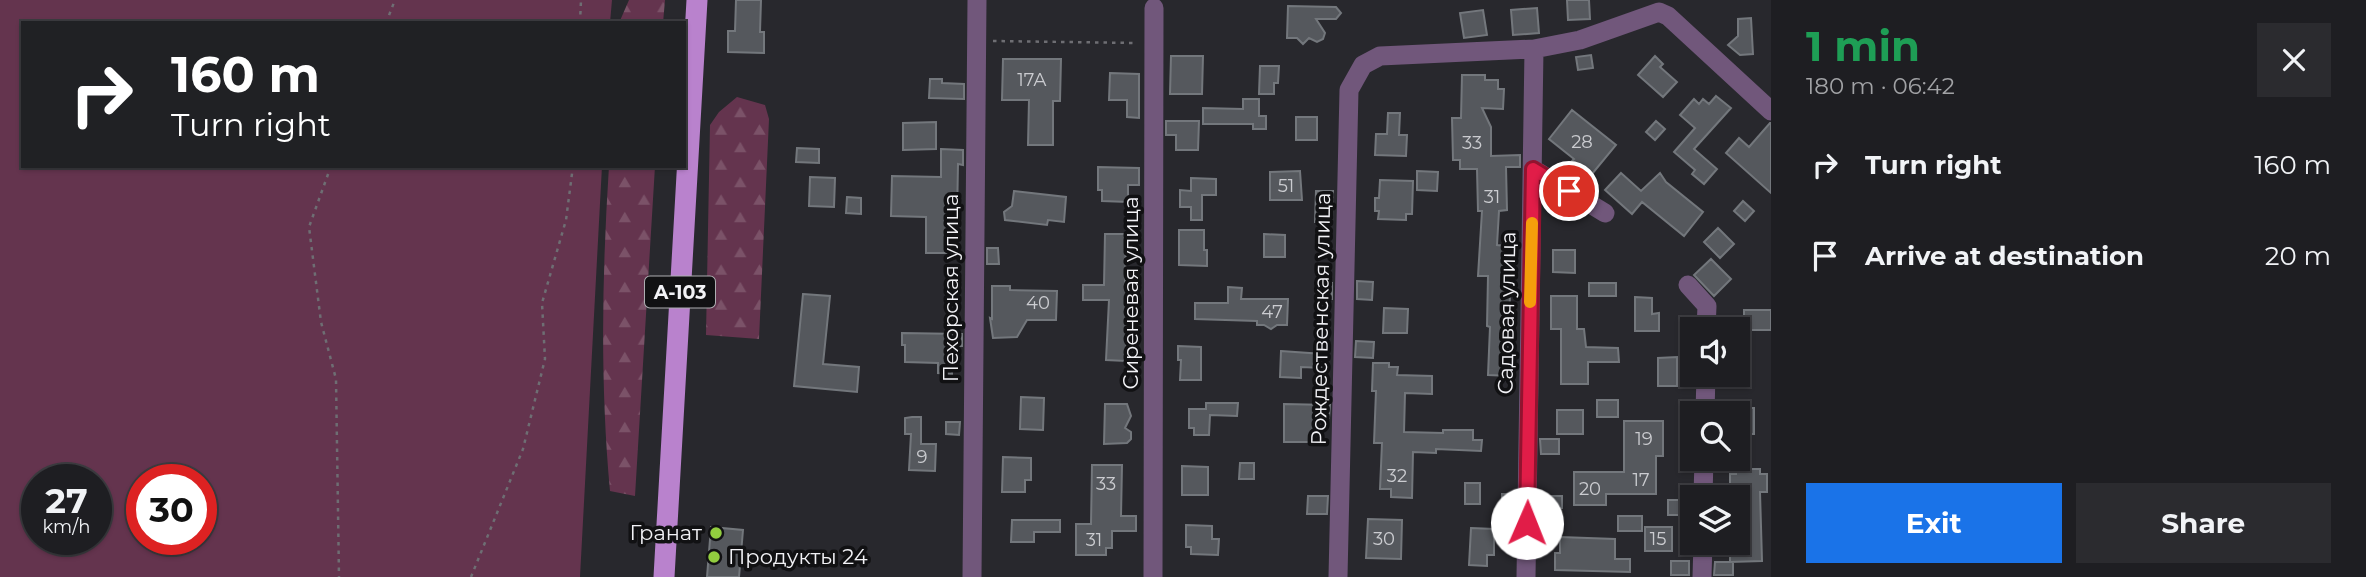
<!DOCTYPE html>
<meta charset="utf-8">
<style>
:root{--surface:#1e1e22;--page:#2b2b2f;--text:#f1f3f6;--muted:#a1a2a5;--line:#3c3c40;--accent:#1a73e8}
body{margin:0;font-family:Montserrat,sans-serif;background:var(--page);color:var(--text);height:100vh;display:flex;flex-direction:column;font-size:26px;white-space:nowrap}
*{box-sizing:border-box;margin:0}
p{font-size:23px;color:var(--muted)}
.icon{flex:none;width:38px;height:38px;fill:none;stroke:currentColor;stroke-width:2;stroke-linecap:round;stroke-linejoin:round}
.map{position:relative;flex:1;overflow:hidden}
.panel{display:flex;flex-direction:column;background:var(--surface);width:595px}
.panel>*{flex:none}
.top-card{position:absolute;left:21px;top:21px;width:665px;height:147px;border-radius:0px;box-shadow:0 2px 5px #0004,0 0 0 2px var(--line);background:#202124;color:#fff;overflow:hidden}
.fabs{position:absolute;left:1680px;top:317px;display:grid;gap:14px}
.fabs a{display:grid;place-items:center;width:70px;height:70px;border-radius:0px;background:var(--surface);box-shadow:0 2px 5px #0004,0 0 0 2px var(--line);font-size:35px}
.speed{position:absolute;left:21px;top:464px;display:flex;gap:14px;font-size:35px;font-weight:700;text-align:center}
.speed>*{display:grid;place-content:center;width:91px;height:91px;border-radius:50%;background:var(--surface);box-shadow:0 2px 5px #0004,0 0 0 2px var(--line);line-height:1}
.speed small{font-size:18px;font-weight:400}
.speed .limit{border:10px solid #d22;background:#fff;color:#111}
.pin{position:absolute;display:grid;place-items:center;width:60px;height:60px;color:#fff;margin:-30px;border:4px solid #fff;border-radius:50%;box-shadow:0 2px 7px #0007}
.me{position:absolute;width:77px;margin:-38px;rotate:1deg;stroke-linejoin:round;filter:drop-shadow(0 0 5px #0008)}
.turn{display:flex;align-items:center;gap:24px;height:147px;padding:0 35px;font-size:32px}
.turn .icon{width:91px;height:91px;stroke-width:2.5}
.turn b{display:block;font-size:49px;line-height:60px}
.round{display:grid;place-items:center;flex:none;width:74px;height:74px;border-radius:0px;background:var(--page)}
.overview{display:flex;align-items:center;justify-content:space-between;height:119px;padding:0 35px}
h1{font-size:42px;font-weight:700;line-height:52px;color:#1e9e55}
.button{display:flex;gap:14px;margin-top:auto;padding:14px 35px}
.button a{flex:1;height:80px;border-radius:0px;background:var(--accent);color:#fff;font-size:28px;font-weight:700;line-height:80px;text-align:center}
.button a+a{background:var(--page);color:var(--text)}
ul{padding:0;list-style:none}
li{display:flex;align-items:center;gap:21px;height:91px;padding:0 35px}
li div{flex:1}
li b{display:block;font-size:26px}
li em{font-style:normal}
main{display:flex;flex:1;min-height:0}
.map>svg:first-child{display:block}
.green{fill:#64344e;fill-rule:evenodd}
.forest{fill:url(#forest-firs)}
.building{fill:#55585d;stroke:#73777c;stroke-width:2}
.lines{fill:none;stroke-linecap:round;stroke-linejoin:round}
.path{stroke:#6e6e73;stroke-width:2.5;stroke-dasharray:3.5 5;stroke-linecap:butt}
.minor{stroke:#71577b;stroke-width:19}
.major{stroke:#b982cd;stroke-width:21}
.route-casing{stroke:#92132f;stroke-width:18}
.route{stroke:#e11d48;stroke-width:12}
.slow{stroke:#f59e0b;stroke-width:12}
.poi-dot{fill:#92cd3f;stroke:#111113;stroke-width:2.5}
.labels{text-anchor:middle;stroke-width:7;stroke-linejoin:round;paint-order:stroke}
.number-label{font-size:18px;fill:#cbccd0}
.shield{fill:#111113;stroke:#aeaeb2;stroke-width:2}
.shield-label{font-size:19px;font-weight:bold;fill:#f2f2f6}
.street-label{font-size:21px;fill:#f2f2f6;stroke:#111113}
.poi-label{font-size:21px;fill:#f2f2f6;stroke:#111113;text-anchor:end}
</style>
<main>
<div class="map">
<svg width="1771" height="577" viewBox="0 0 1771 577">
<defs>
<pattern id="forest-firs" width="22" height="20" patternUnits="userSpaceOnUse" patternTransform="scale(1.75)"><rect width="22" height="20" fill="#64344e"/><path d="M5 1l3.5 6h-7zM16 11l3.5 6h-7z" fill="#7b5268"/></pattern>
</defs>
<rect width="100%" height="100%" fill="#28282d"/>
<path class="green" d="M0,0H612L610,23H23V166H602L580,577H0ZM37,480H96V539H37ZM142,480H201V539H142Z"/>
<path class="forest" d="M629,0H665L663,23H619Z
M737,97L765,105L769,119L759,339L706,335L710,125L719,112Z
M609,166H655L635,496L610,491C600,383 602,274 609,166Z"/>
<path class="building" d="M736,0H761L760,32H764V53L728,52V31H735Z
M1567,0H1589L1590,19L1568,20Z
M1288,6L1336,7L1341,13L1336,19H1316L1325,33L1323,39L1317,42L1309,38L1303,44L1297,38H1287Z
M1537,8L1539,33L1513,35L1511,10Z
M1483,10L1487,35L1464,38L1460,13Z
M1751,18L1753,54L1740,55L1728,45L1738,36V19Z
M1591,55L1593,68L1578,70L1576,57Z
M1171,56H1203L1202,94H1170Z
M1655,56L1663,64L1660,67L1677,82L1663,97L1638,75Z
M1003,59H1061L1060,101H1053V145H1028L1029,100H1002Z
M1260,66H1279L1278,83H1274V94H1259Z
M1110,73L1139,74V118L1127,117V100H1109Z
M1462,75H1485V80H1498V89H1504L1503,109L1482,108L1491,127V156L1520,155V167H1506L1507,210L1499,211L1497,245L1506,246L1505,291H1510L1509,345H1512L1511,376L1488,375L1490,327L1487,326L1488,276H1478L1482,211H1478L1477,169H1460V160H1453L1452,118H1461Z
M930,79H942V83L964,84V99L929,98Z
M1716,96L1731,108L1694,149L1717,169L1704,184L1692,174L1695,170L1674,152L1695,128L1680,115L1694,99L1699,104L1703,99L1709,104Z
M1243,99H1259V116H1266V129H1253V124H1203V108L1243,109Z
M1572,110L1616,145L1592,174L1585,168L1581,172L1570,163L1574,159L1549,139Z
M1388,113H1400L1399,135H1407L1406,156L1375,155L1376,134H1387Z
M1296,117H1317V140H1296Z
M1166,121H1199L1198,150H1176V135H1166Z
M1656,121L1665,129L1655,140L1646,132Z
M936,122V149L903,150V123Z
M1770,123H1771V193L1726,153L1739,138L1749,147Z
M797,148L819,149V163L796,162Z
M941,149L963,150V165L958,164L957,218H950V253H926V217L891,216L892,176L941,177Z
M1098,167L1139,168V185H1128V202L1102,201V190H1098Z
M1300,171L1302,200H1270V172Z
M1417,171L1438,172L1437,191L1417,190Z
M1621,173L1641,191L1660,173L1666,182L1703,212L1684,236L1642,202L1632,214L1605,190Z
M810,177L835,178L834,207L809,206Z
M1191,178L1216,179V195H1202V220H1191V207H1180V190L1191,191Z
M1380,180L1413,181L1412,214H1406V220L1378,219L1379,211H1375V198H1379Z
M1014,191L1066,197L1064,222L1048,220L1047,225L1005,220L1004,212L1012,206Z
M1316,191H1333L1332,222H1315Z
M847,197L861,198V214L846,213Z
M1743,201L1754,211L1745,221L1734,211Z
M1718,228L1734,244L1720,258L1704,242Z
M1179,230H1204V250H1207V266L1179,265Z
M1105,234H1126L1125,289L1138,290L1137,329H1127L1126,361L1106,360L1109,300H1083V285H1104Z
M1264,234L1285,235V257H1264Z
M987,248H998L999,264H987Z
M1553,250H1575V273L1553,272Z
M1711,259L1731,279L1714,296L1694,275Z
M1357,281L1373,282L1372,300L1357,299Z
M1317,283H1332V299H1317Z
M1589,283H1616V296H1589Z
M992,286H1010V290L1057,291L1056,320H1027L1017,337L993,338L990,318L992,319Z
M1228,287L1242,288L1241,299H1288L1287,325H1277L1271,329L1264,325H1257V321L1195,319V303H1228Z
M803,294L830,296L823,364L859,367L857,392L794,386Z
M1551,296H1577V329H1584L1586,347L1618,348L1619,362H1588V384H1561V329H1551Z
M1635,297L1652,298V314L1659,313V331H1635Z
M1384,308L1408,309L1407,333H1383Z
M1744,310H1771V330H1744Z
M902,333L962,334V346H953L952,374L938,373V363L905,362V345H902Z
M1356,341L1374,342L1373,358L1355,357Z
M1178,346L1201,347V380H1180L1181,360H1178Z
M1281,351L1323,354V368L1301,367V378L1280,377Z
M1677,357V386H1658V358Z
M1373,363H1389V367H1398L1397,375L1432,376V394L1405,393L1404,432L1443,433V430H1473V440H1482L1481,451L1436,449V453L1413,452L1412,498L1391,497V489H1380L1382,443H1374L1376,391H1372Z
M1021,397L1044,398L1043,430L1020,429Z
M1597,400H1618V417H1597Z
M1206,403H1238L1237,416L1210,415L1209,435H1194V428H1189V409H1206Z
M1105,404H1127L1131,416L1125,428L1131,432V439L1127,443L1104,444Z
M1284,404L1330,405L1329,418H1314L1313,442H1284Z
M1738,408H1754V434H1738Z
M1557,410H1583V434H1557Z
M912,417H921V444H936L935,471L909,470L911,434H905V418Z
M1624,421H1663V456H1656V494H1606V505H1574V472H1624Z
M946,422H960L959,435L946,434Z
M1540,439H1559V454H1541Z
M1003,457L1031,458V480H1025V492H1002Z
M1240,463H1254V479H1239Z
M1092,465H1122L1121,516H1136V531H1112V548H1106V555H1076V524H1091Z
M1182,466L1208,467V495H1182Z
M1736,469H1760V474H1767V492H1760L1762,561L1730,562V542H1738V497L1736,492L1730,493V474H1736Z
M1465,483H1480V504H1465Z
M1502,494H1514V511L1502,512Z
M1308,496H1328L1327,514H1307Z
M1541,496H1562V508H1541Z
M1668,500H1692V515H1668Z
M1618,516H1642V531H1618Z
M1368,519L1402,520L1401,559L1366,558Z
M1012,520H1060V532H1034V542H1011Z
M1186,525L1212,526V539H1219L1218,555L1191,554V547H1186Z
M711,527L743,530L739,577H707Z
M1645,527H1672V551H1645Z
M1471,528L1494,529V555H1487V566L1469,565Z
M1560,537L1615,539V559H1630V572L1555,570V553H1560Z
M1671,561H1689V575H1671Z
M1715,562H1733V575H1714Z"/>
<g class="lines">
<path class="path" d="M386,23L395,0
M580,23L581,0
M993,41L1137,43
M331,166L309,227L321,322L336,379L339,577
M471,577L523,449L545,359L542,303L566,220L573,166"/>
<path class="minor" d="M1533,169L1605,213
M1688,285L1707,306L1706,329
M1705,413L1706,374
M1703,497L1704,458
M972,577L977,0
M1153,577L1154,8
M1338,577L1349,90L1363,65L1380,56L1534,49L1580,40L1659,12L1668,16L1771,111
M1526,577L1534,49
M1702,577L1703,542"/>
<path class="major" d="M664,577L697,0"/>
</g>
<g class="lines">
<defs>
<path id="route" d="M1527,523L1533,169L1569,191"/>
</defs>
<use href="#route" class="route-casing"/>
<use href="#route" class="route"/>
<path class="slow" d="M1530,302L1532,223"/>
</g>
<g class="poi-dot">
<circle cx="716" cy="533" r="7"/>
<circle cx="714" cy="557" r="7"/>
</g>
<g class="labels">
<g class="number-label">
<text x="1032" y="86">17А</text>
<text x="1582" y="148">28</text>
<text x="1472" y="149">33</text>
<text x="1286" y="192">51</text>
<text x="1492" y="203">31</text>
<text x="1038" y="309">40</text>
<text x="1272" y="318">47</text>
<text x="1644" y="445">19</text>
<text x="922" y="463">9</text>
<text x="1397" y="482">32</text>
<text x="1641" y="486">17</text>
<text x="1106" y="490">33</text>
<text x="1590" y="495">20</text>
<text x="1384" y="545">30</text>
<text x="1658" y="545">15</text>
<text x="1094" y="546">31</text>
</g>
<rect class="shield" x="645" y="276.5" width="70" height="31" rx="5"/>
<g class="shield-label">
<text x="680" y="299">А-103</text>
</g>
<g class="street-label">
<text transform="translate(951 288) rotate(-90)" y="7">Пехорская улица</text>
<text transform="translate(1131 293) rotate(-90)" y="7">Сиреневая улица</text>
<text transform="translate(1507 313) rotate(-89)" y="7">Садовая улица</text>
<text transform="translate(1321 319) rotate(-89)" y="7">Рождественская улица</text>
</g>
<g class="poi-label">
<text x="702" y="540">Гранат</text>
<text x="728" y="564" text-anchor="start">Продукты 24</text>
</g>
</g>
</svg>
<div class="fabs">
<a><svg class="icon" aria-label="sound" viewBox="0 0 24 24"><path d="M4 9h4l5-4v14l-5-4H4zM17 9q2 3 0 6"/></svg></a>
<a><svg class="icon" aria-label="search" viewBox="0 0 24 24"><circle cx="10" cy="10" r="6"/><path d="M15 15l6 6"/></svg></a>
<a><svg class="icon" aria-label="layers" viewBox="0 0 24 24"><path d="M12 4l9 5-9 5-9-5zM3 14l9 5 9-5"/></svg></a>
</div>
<div class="speed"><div>27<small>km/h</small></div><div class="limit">30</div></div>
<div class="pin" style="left:1569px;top:191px;background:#d93025"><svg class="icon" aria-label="arrive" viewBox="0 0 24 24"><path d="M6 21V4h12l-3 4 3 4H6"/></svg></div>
<svg class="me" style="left:1527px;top:523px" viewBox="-20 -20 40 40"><circle r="19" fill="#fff"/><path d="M0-13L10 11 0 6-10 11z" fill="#e11d48"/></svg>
<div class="top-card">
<div class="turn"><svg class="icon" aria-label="right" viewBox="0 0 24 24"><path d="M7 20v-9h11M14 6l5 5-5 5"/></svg><div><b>160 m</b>Turn right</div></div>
</div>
</div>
<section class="panel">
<div class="overview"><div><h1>1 min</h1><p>180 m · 06:42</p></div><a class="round"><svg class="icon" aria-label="close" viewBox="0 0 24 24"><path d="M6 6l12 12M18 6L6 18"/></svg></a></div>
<ul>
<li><svg class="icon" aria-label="right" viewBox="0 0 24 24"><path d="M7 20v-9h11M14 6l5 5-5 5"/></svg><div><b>Turn right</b></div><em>160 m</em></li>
<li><svg class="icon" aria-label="arrive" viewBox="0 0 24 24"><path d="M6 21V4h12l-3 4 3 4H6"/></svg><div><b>Arrive at destination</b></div><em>20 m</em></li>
</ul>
<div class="button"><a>Exit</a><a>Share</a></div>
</section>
</main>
